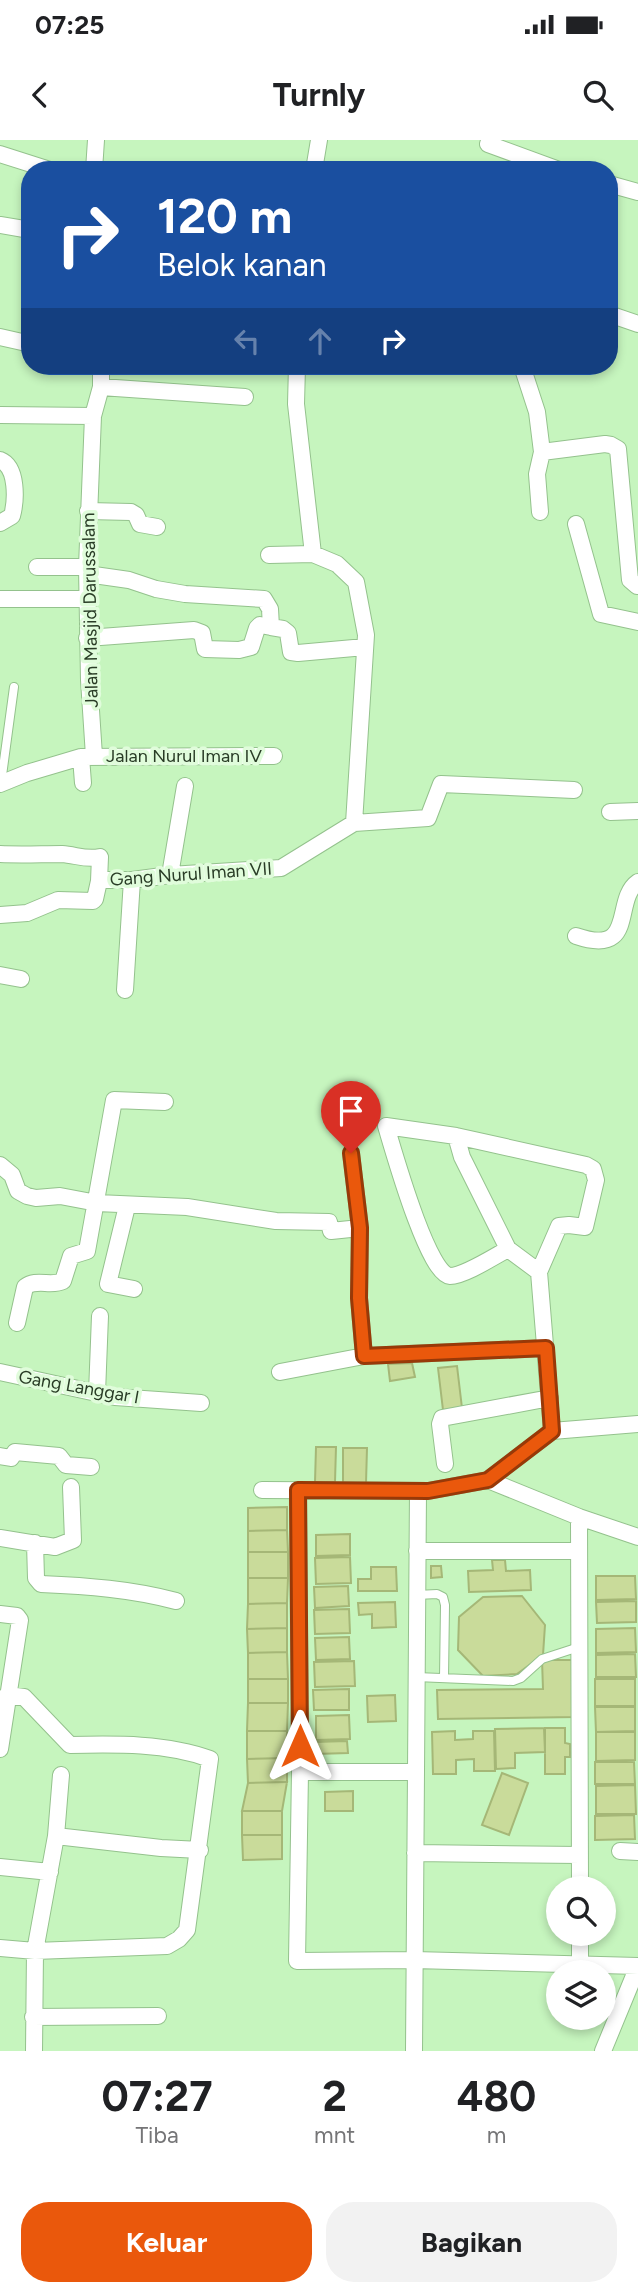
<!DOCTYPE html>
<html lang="id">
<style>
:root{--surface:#fff;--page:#f2f2f2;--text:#202124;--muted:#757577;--accent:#ea580c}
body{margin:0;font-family:Figtree,sans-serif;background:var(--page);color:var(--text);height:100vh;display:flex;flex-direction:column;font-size:26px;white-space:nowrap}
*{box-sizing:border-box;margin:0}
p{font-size:23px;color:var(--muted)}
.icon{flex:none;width:38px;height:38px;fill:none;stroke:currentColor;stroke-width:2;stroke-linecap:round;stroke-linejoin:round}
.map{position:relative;height:1911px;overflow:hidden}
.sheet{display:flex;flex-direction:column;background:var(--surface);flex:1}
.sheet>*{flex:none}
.top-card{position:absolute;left:21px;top:21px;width:597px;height:214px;border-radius:28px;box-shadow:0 4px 10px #0003;background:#1a4fa0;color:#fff;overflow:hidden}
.controls{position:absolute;left:546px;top:1736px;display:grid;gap:14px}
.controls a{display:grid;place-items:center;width:70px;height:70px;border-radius:50%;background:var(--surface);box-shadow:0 4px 10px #0003;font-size:35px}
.pin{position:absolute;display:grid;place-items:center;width:60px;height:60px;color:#fff;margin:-72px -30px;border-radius:50% 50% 50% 0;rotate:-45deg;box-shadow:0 0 7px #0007}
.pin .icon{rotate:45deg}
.me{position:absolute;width:77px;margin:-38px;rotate:0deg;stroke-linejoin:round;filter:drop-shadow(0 0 5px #0008)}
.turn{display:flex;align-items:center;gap:24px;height:147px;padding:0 21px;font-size:32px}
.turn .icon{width:91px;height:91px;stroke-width:2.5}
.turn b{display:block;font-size:49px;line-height:60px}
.lanes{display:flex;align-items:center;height:66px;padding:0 21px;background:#0003;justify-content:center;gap:35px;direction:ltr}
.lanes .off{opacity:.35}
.eta{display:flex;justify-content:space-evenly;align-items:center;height:119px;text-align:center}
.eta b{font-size:42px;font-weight:700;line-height:49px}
.action{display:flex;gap:14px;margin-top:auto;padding:14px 21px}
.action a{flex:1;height:80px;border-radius:28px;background:var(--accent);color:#fff;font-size:28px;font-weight:700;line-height:80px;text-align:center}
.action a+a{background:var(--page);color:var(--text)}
.status{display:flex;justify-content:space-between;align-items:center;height:49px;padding:0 35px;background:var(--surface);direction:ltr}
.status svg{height:19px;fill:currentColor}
header{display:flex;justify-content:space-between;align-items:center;height:91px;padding:0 21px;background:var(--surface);font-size:32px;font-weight:700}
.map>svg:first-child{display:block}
.building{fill:#c9db9a;stroke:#a5b777;stroke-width:2}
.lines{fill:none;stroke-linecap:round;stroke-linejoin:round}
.service-casing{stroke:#94c28d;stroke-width:10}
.minor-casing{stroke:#94c28d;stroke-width:18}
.service{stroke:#fff;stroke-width:8}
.minor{stroke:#fff;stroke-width:16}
.route-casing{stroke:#983908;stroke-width:18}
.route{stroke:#ea580c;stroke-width:12}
.labels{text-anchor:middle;stroke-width:7;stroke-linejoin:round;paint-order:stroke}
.street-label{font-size:18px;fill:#293c26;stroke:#e0fcdb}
</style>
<div class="status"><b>07:25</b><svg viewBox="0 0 49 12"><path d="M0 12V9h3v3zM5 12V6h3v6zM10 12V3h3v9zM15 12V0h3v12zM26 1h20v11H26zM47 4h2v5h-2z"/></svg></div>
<header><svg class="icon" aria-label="back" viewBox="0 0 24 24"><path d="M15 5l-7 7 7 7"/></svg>Turnly<svg class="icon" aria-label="search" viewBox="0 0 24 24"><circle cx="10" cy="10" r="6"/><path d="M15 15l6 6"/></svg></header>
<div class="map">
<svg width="638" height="1911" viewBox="0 0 638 1911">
<rect width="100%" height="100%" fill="#c6f5be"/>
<path class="building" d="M412,1223L415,1237L390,1241L388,1224Z
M457,1226L462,1268L443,1270L438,1228Z
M316,1307H336L335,1342H315Z
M343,1308H367L366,1343H343Z
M287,1367V1390L248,1391V1368Z
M287,1390L288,1412H248V1391Z
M350,1394V1415L316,1416V1395Z
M248,1412H288V1438H248Z
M350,1417L351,1443L316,1444L315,1418Z
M492,1420H505L506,1431L530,1430L531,1450L469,1452L468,1431L493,1430Z
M431,1426H441L442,1437L431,1438Z
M371,1427H396L397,1451H358V1439H371Z
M596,1436H635L636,1459L596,1460Z
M248,1438H288L287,1463L248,1464Z
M348,1446L349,1466L315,1468L314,1447Z
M522,1456L545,1485L543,1515L517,1534L483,1536L458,1510L459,1477L483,1457Z
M636,1461V1482L597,1483L596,1462Z
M395,1462L396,1487L372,1488V1474L359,1475L358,1463Z
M287,1463V1488L247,1489L248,1464Z
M349,1469L350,1493L315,1494L314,1470Z
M287,1488V1512L248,1513L247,1489Z
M635,1488L636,1512L596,1513V1489Z
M349,1497L350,1519L316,1520L315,1498Z
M287,1512L288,1539H248V1513Z
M635,1514L636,1537H596V1515Z
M542,1520H574L575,1577L438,1579L437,1550L543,1549Z
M354,1521L355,1546L315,1547L314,1522Z
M248,1539H288V1563H248Z
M595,1539H635V1566H595Z
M349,1549V1570H314L313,1550Z
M395,1555L396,1581L368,1582L367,1556Z
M248,1563H288L287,1591H247Z
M595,1567H635V1591L596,1592Z
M349,1575L350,1599L316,1600V1576Z
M544,1588L545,1612L515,1613V1628L496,1629L495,1589Z
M545,1588H565V1603L570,1604V1617H565V1634H545Z
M247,1591H287V1618L247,1619Z
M455,1591V1600L473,1599V1591H494L495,1631H474V1619L456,1620V1634H433L432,1592Z
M596,1592H635V1620L596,1621Z
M347,1601L348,1613L315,1614V1602Z
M287,1618V1642L248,1643L247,1619Z
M595,1622H634L635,1644H595Z
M502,1633L528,1643L509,1695L482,1685Z
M287,1642L282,1671H242L248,1643Z
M635,1645L636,1674H596V1646Z
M353,1651V1671H325V1652Z
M242,1671H282V1695H242Z
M634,1675L635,1699L595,1700V1676Z
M242,1695H282V1719L243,1720Z"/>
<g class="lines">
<defs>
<path id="service" d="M1,643L14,547
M417,1455L437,1454L443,1457L445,1465L444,1538
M416,1537L513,1541L521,1538L542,1519L579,1507"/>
<path id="minor" d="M488,4L559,30
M0,14L50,30
M94,30L96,0
M314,30L319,0
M609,44L638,52
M0,85L30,90
M609,174L638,184
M0,197L22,202L30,201
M297,226L296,264L313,414
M522,226L537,272L542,312L537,334L540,372
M101,247L245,257
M0,275L93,276
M542,312L605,304L611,305L618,309L630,440L637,446
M0,320C18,327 16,361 12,376L0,383
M88,371L131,372L136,375L140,384L157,387
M576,384L601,474L638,482
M269,415L313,414L337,424L356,442L366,495L354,683
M37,427H87
M87,434L129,440L156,449L185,454L264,459L270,469L271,487L283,489L288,493L291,512L298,513L365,507
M0,459H87
M87,498L194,490L202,493L205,509L239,510L251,507L257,488L260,485L271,487
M94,616L89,540L87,427L93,276L101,247V226
M81,617L83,643
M0,644L27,633L81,617L274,616
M610,672L638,671
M0,714C21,715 41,714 62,714C76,715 86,720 100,717L99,741
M170,735L185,646
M0,775L27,773L58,760L93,761L95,759L99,741L102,740H132L170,735L281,728L354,683L428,678L441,644L574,650
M576,796C638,817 612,760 638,742
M0,835L21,839
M125,850L132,740
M456,996L462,1017L508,1109L539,1132
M351,1013L360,1088L359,1158L364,1216
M0,1025L12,1035L18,1051L27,1056L36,1058L60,1056L97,1063L187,1067L276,1081L329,1082L331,1091L360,1088
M127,1066L108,1144L134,1149
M508,1109C495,1116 464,1136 450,1136C428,1135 393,1009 386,986L456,996L586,1025L593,1029L596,1040L585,1087L569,1085L559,1086L539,1132L552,1291
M17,1183L25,1147C36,1138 51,1147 63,1141L71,1116L87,1111L114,960L165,962
M0,1232L115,1257L201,1263
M280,1232L364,1216L546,1208
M97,1253L100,1176
M0,1316L11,1318L15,1312L59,1316L66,1325L91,1327
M445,1324L440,1284L442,1278L550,1258
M488,1340L579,1377L638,1397
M262,1350L428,1351L488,1340L552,1291L638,1284
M298,1350L300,1632L297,1821L414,1820L638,1826
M579,1377L580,1748
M0,1398L55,1407L73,1400L71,1347
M35,1403L36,1438L41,1444C87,1446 131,1449 176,1461
M417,1411H579
M0,1474L17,1476L20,1480L0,1609
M300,1632H416
M56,1696L161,1708L200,1710
M620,1711L638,1712
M415,1713L580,1715
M0,1727L50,1732
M580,1794V1824
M0,1808L35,1811L167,1806L179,1799L187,1790L210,1619C167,1603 116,1604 70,1605L24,1557L7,1555
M33,1877L158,1876
M34,1911L35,1811L56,1696L61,1635
M414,1911L418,1351
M603,1911L638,1826"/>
</defs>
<use href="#service" class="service-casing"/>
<use href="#minor" class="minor-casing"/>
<use href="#service" class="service"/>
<use href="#minor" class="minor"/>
</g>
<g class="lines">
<defs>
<path id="route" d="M300,1606L298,1350L428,1351L488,1340L552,1291L546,1208L364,1216L359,1158L360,1088L351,1013"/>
</defs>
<use href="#route" class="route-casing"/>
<use href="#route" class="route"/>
</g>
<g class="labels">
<g class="street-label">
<text transform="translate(90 470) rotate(-91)" y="6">Jalan Masjid Darussalam</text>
<text x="184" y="622">Jalan Nurul Iman IV</text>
<text transform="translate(191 734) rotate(-4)" y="6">Gang Nurul Iman VII</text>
<text transform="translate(79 1247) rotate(10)" y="6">Gang Langgar I</text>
</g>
</g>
</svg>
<div class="controls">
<a><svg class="icon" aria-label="search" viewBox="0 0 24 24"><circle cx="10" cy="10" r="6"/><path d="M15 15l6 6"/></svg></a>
<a><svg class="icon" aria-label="layers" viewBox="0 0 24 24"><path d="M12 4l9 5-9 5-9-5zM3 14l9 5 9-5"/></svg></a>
</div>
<div class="pin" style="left:351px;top:1013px;background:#d93025"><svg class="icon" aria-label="arrive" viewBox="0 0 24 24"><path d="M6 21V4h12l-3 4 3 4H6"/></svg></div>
<svg class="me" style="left:300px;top:1606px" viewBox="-20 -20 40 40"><path d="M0-17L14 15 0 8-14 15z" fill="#ea580c" stroke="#fff" stroke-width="4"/></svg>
<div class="top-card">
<div class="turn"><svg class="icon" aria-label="right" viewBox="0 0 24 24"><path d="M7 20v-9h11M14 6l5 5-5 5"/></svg><div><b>120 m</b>Belok kanan</div></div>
<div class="lanes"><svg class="icon off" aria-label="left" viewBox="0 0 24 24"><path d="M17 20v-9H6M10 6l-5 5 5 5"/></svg><svg class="icon off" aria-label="ahead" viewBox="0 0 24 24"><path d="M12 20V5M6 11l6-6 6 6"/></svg><svg class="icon" aria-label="right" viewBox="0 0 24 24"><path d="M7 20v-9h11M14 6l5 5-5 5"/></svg></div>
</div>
</div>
<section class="sheet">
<div class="eta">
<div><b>07:27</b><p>Tiba</p></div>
<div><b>2</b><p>mnt</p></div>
<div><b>480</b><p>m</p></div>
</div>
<div class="action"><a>Keluar</a><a>Bagikan</a></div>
</section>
